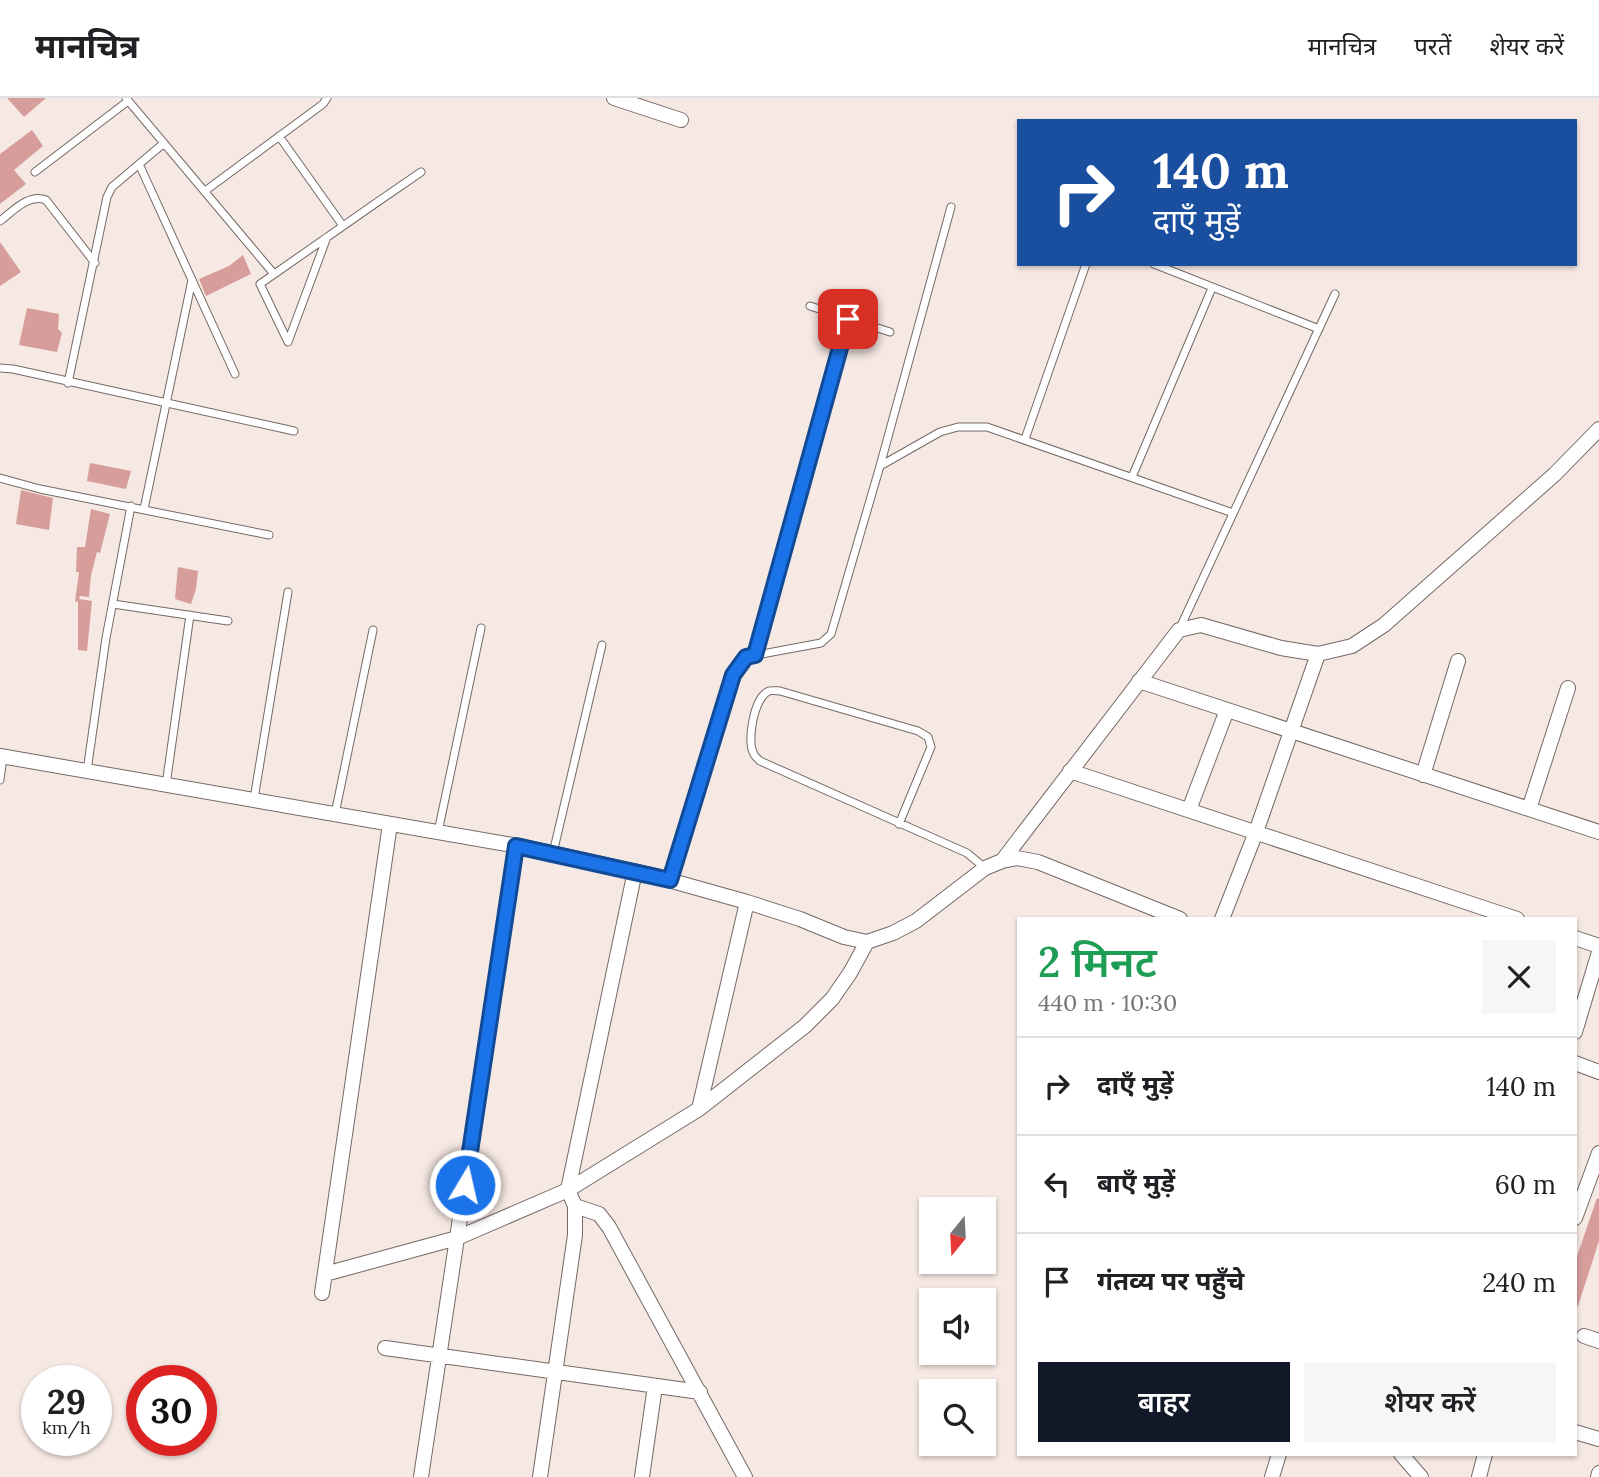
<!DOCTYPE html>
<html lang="hi">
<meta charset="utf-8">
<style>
:root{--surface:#fff;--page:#f6f6f6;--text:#202124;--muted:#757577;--line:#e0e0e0;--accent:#111827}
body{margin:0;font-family:Lora,"Noto Sans Devanagari",serif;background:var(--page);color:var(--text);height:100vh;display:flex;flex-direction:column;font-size:26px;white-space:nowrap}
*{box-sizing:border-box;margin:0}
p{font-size:23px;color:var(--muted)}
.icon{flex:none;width:38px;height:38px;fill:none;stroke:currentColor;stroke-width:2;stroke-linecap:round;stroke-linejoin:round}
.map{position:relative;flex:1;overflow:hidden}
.details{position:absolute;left:1017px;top:819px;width:560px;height:539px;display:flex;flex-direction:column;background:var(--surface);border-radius:0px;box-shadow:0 2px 5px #0004}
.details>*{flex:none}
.top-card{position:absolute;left:1017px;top:21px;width:560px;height:147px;border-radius:0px;box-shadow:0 2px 5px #0004;background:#1a4fa0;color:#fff;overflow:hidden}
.needle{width:46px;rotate:198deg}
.buttons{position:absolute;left:919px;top:1099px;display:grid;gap:14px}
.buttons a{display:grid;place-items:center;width:77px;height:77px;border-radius:0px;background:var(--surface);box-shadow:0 2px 5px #0004;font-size:35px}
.speed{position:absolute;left:21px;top:1267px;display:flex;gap:14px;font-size:35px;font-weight:700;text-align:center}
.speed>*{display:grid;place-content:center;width:91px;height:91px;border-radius:50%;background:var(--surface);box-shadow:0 2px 5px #0004;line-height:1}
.speed small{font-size:18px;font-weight:400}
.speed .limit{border:10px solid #d22;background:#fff;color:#111}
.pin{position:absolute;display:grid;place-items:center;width:60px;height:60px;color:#fff;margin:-30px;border-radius:14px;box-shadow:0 4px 10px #0006}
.me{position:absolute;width:77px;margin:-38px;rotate:9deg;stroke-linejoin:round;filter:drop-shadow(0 0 5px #0008)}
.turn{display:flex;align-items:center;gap:24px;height:147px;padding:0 21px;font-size:32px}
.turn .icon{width:91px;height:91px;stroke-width:2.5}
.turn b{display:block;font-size:49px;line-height:60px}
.round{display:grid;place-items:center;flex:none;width:74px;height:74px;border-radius:0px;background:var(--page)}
.summary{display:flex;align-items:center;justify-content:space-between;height:119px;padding:0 21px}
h1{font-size:42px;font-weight:600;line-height:52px;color:#1e9e55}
.cta{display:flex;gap:14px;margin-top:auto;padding:14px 21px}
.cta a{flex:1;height:80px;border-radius:0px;background:var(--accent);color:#fff;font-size:28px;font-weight:600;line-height:80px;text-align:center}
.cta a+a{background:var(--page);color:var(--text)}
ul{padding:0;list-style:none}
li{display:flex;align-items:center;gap:21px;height:98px;padding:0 21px;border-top:2px solid var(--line)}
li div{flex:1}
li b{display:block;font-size:26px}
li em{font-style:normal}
header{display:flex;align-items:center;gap:42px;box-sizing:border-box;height:98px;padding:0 35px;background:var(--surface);border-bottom:2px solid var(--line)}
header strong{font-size:33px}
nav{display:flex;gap:38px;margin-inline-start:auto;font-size:24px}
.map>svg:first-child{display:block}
.building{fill:#d69d9b}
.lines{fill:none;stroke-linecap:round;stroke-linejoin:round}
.lane-casing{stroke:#756965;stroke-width:9}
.street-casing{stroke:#756965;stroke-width:16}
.lane{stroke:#fff;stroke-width:7}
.street{stroke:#fff;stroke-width:14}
.route-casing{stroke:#114b97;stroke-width:18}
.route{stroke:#1a73e8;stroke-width:12}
</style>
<header>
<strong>मानचित्र</strong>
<nav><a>मानचित्र</a><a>परतें</a><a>शेयर करें</a></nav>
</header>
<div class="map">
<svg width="1599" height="1379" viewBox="0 0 1599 1379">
<rect width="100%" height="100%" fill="#f6e8e3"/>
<path class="building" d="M7,0H46L24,19Z
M32,32L43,48L14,72L26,86L0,106V56Z
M0,144L21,174L0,188Z
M243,157L251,176L206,198L199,181L229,168Z
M27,210L59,216L58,231L62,235L57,254L19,247Z
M90,365L131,373L126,391L87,383Z
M21,392L53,400L49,432L16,426Z
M91,411L110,416L100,455L97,454L91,477L89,499L80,498L79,501L92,503L87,553L78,552V503L75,504L79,474H76L77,449H85Z
M178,469L198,473L196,491L191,506L175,501Z
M1597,1100L1599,1101V1143L1578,1208H1575V1164Z"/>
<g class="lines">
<defs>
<path id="lane" d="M126,0L274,176
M279,38L343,128
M139,66L235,276
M35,74L128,3
M205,93L323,6L327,0
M0,123C13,113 29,95 46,102L95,165
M327,139L288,244L260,186C313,149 367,111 421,74
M1154,166L1319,231
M810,208L890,234
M0,270L13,271L294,333
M68,285L107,99L112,89L164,45
M1025,341L1086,166
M880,368L940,334L958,329H987L1233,415
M1132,379L1212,190
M0,380L40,391L269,437
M144,411L192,182
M113,506L228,523
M1179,532L1335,196
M755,557L848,221
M87,673L106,540L131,408
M0,682L3,659
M166,687L190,517
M254,701L288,494
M335,716L373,532
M899,726L931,649L928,639L918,633L780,593C778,593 770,592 769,593C754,599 747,642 753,654C754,658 757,660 760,663L967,755L985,770
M438,734L481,530
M553,755L602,547
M670,782L733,577L746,559L821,545L831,536L880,368L951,109"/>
<path id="street" d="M614,0L681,22
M1139,583L1599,734
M0,658L524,749L647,776L747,804L800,821L844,839L867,844L893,835L916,823L985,770L1002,763L1179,532L1201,527L1281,550L1318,556L1352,548L1384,527L1555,376L1599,331
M1070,673L1517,821
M1423,677L1458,563
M1529,711L1568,590
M1189,712L1227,612
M1002,763L1017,760L1038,764L1180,821
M1222,821L1256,734L1318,556
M1575,840L1599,848
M1575,934L1599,854
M1575,965L1599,974
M699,1011L747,804
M575,1108L599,1116L609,1129L745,1379
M1575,1120L1599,1055
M325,1176L457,1140L568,1092L699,1011L805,928L832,901L850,875L867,844
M322,1195L390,726
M1584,1238L1599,1243
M385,1250L700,1294
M1575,1334L1599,1341
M1401,1356L1421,1379
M421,1379L516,748
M540,1379L575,1137V1108L568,1092L635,773
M642,1379L655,1288
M1272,1379L1279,1356
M1479,1379L1485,1356
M1598,1379L1599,1375"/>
</defs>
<use href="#lane" class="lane-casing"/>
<use href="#street" class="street-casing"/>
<use href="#lane" class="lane"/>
<use href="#street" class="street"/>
</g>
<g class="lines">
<defs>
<path id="route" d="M465,1087L516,748L670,782L733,577L746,559L755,557L848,221"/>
</defs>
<use href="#route" class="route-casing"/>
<use href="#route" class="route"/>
</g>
</svg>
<div class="buttons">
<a><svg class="needle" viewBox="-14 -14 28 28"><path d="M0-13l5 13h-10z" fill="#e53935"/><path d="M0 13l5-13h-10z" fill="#757577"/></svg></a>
<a><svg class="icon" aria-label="sound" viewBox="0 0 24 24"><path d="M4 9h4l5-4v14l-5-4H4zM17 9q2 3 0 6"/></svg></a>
<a><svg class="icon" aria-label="search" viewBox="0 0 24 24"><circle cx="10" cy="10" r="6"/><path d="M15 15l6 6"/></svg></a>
</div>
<div class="speed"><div>29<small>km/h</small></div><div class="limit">30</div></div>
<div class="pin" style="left:848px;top:221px;background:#d93025"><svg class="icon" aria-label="arrive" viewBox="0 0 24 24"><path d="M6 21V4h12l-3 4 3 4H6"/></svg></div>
<svg class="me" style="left:465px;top:1087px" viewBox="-20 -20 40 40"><circle r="17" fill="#1a73e8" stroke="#fff" stroke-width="3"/><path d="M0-11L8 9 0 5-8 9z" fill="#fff"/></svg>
<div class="top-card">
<div class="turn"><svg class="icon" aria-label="right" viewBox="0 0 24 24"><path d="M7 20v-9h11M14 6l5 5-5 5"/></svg><div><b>140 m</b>दाएँ मुड़ें</div></div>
</div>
<section class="details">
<div class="summary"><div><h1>2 मिनट</h1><p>440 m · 10:30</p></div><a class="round"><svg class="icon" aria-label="close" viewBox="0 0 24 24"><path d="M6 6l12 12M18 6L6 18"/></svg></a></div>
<ul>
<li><svg class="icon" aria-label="right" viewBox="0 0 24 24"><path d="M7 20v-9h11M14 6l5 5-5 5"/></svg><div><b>दाएँ मुड़ें</b></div><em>140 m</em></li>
<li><svg class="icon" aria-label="left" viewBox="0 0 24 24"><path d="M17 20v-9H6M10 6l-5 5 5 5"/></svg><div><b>बाएँ मुड़ें</b></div><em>60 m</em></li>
<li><svg class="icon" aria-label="arrive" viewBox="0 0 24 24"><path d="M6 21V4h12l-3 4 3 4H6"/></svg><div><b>गंतव्य पर पहुँचे</b></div><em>240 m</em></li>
</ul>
<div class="cta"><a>बाहर</a><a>शेयर करें</a></div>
</section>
</div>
